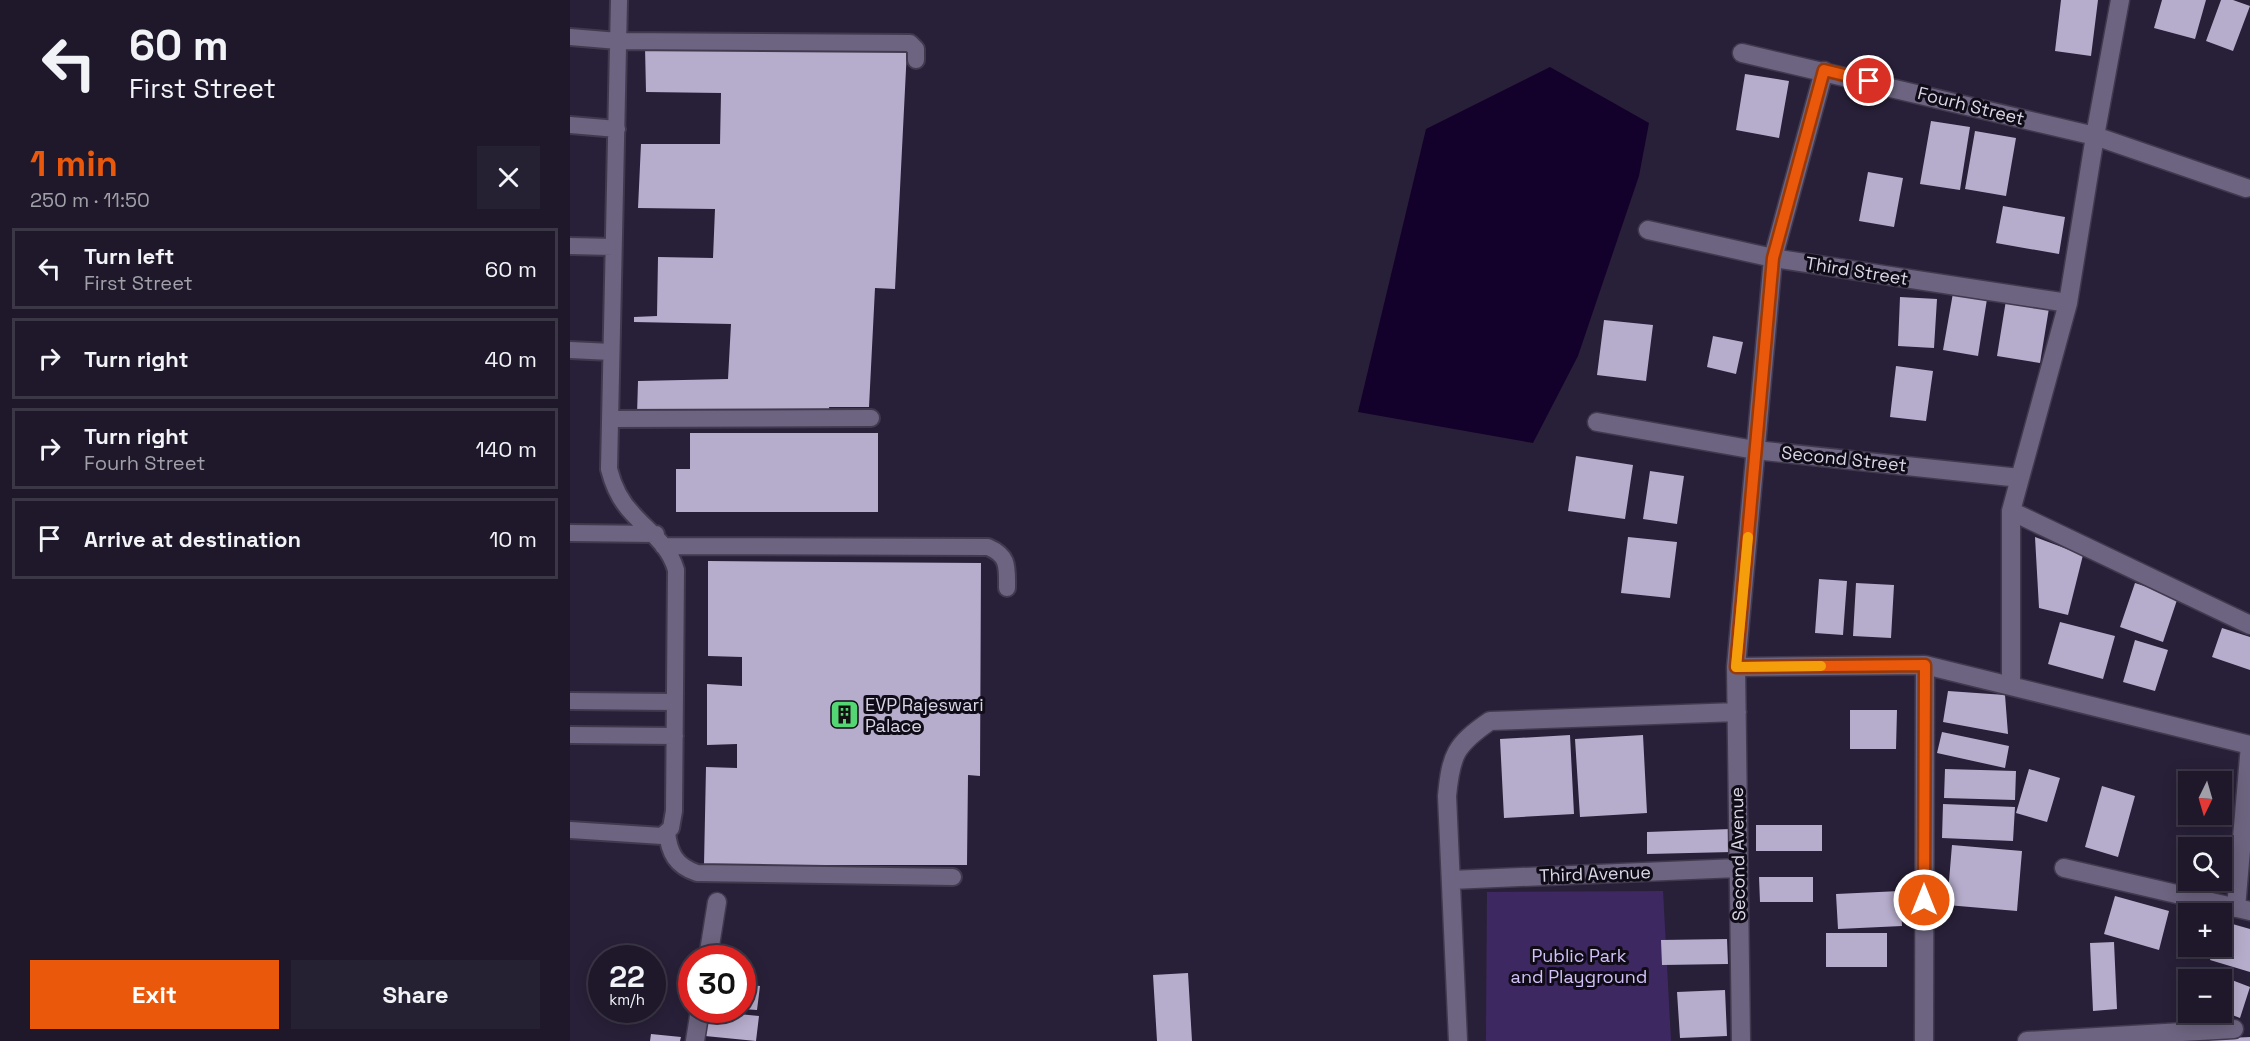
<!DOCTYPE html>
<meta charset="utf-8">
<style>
:root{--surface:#1e182a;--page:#262132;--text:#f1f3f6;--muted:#a1a0a8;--line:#3c3747;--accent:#ea580c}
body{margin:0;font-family:"Space Grotesk",sans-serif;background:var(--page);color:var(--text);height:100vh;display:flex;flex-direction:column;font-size:22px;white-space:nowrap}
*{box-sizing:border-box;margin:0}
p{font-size:20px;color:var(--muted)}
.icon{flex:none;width:33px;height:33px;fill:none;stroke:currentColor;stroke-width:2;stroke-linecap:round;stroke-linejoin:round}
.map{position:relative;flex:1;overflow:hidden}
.panel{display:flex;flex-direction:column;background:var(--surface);width:570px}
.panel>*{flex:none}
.hud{background:#1e182a;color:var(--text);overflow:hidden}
.needle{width:39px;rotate:185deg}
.tools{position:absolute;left:1608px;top:771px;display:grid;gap:12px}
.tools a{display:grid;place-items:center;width:54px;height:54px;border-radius:0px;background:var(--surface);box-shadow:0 3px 15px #0003,0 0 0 2px var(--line);font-size:30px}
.speed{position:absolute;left:18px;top:945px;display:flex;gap:12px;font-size:30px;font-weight:700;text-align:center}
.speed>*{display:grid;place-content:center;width:78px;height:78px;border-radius:50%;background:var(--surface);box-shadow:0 3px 15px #0003,0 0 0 2px var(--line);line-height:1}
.speed small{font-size:15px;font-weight:400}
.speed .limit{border:9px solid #d22;background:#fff;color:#111}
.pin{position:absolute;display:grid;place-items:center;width:51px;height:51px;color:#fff;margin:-26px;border:3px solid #fff;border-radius:50%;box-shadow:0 2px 6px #0007}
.me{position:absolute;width:66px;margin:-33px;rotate:0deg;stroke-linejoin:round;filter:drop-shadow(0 0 4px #0008)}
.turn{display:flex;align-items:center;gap:21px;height:126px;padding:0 30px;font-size:27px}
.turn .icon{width:78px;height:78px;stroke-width:2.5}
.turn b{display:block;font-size:42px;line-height:51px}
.round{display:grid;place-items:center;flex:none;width:63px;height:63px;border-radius:0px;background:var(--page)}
.overview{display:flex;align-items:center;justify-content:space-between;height:102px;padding:0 30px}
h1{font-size:36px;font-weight:800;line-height:45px;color:var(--accent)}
.cta{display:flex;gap:12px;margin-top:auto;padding:12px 30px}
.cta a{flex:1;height:69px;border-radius:0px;background:var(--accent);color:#fff;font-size:24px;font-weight:800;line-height:69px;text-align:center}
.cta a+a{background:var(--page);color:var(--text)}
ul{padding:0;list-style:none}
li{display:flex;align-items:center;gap:18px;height:81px;margin:0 12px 9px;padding:0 18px;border:3px solid var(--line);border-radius:0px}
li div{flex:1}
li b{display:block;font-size:22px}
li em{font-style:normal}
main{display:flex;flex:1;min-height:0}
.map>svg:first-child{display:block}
.green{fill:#3e2861}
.water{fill:#14012b}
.building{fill:#b6adcc}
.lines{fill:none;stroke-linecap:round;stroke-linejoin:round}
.lane-casing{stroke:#413a4f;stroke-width:20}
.street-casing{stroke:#413a4f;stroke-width:21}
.lane{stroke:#6d6481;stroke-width:16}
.street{stroke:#6d6481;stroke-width:18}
.route-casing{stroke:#983908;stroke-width:15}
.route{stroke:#ea580c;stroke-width:10}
.slow{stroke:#f59e0b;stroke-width:10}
.labels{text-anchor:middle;stroke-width:6;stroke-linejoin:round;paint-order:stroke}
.street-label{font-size:18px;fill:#dbd7e7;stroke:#100c17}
.poi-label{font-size:18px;fill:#dbd7e7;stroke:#100c17;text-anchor:start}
.park-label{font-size:18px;fill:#d3c2fa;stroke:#100c17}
</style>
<main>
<section class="panel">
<div class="hud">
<div class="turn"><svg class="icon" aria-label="left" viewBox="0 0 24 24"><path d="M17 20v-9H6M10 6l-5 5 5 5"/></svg><div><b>60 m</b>First Street</div></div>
</div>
<div class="overview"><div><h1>1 min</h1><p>250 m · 11:50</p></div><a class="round"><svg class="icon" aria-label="close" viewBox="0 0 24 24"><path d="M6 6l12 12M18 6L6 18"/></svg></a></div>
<ul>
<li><svg class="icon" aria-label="left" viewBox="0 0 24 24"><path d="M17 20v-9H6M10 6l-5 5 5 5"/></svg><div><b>Turn left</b><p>First Street</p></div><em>60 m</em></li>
<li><svg class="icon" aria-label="right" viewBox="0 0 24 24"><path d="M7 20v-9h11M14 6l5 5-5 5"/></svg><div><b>Turn right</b></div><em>40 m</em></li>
<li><svg class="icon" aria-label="right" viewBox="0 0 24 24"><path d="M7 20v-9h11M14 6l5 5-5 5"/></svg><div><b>Turn right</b><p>Fourh Street</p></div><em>140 m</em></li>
<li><svg class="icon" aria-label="arrive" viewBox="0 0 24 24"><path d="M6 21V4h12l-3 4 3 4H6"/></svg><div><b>Arrive at destination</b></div><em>10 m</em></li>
</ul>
<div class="cta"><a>Exit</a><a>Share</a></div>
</section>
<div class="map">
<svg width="1680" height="1041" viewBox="0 0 1680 1041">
<rect width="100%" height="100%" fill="#282038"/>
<path class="green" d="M1093,891L1101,1041H916L917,892Z"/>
<path class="water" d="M980,67L1079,123L1069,176L1008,356L963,443L788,412L856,129Z"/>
<path class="building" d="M1491,0H1528L1521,56L1485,51Z
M1592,0H1636L1625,39L1584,28Z
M1651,0H1663L1680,6L1663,51L1636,41Z
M75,47L337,49L325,289L305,288L299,407H259L260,413L67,415L68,381L158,379L161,324L64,322V317L87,316L88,257L143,258L145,209L68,208L71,144H150L151,93L76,92Z
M1175,74L1219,81L1209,138L1166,130Z
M1361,121L1400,127L1390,190L1350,184Z
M1405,131L1446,138L1436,196L1395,189Z
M1298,172L1333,178L1324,227L1289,221Z
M1433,206L1495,217L1489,254L1426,243Z
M1383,293L1417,299L1408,356L1373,350Z
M1437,294L1480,302L1470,363L1427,356Z
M1330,297L1367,299L1364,348L1328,346Z
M1034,320L1083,325L1076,381L1027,375Z
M1143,336L1173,342L1166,374L1137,367Z
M1326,366L1363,371L1356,421L1320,417Z
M120,433H308V512H106V469H120Z
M1006,456L1063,465L1055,519L998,511Z
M1080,471L1114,476L1107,524L1073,519Z
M1058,537L1107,542L1100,598L1051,593Z
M1465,537L1513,555L1498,615L1469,608Z
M138,561L411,563L410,776L398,775L397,865H134L136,767L167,768V744L137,745V684L172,686V657L138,656Z
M1249,579L1277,581L1273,635L1245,633Z
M1286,583L1324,585L1321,638L1283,636Z
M1565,583L1608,597L1593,642L1550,627Z
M1490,622L1545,636L1533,679L1478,664Z
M1652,628L1680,637V670L1642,657Z
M1565,640L1598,650L1585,691L1553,682Z
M1378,691L1435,695L1438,734L1373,722Z
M1280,710H1327L1326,749H1280Z
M1372,732L1439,746L1435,768L1367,753Z
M1000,735L1004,814L934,818L930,739Z
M1073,735L1077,813L1010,817L1005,739Z
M1375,769L1446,771L1445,800L1374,798Z
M1459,769L1490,778L1477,822L1446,813Z
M1532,786L1565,796L1548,857L1515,847Z
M1373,804L1445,807L1443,841L1372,838Z
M1186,825H1252V851H1186Z
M1161,829L1162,852L1077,854V832Z
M1382,845L1452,851L1447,911L1377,905Z
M1189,877H1243V902H1190Z
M1330,891L1332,926L1268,929L1266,894Z
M1545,896L1599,911L1589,950L1534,934Z
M1652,921L1680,929V972L1640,960L1644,946H1652Z
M1256,933H1317V967H1256Z
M1157,939L1158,964L1092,965L1091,940Z
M1544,942L1547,1009L1523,1011L1520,943Z
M1628,967L1680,987L1670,1018L1652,1011V980H1624Z
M618,973L622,1041H587L583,975Z
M172,984L190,986L187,1010L172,1009Z
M1155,990L1157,1036L1110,1038L1107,992Z
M138,1011L189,1016L186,1041L135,1036Z
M81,1034L111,1037L110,1041H80Z
M1680,1037V1041H1639V1039Z"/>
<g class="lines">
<defs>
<path id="lane" d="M0,37L48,41L340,43L346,49V60
M0,125L47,129
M0,246L43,247
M0,350L41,352
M40,419L301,418
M0,533L86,534
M93,546L418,547C439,556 437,567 437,588
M0,701L104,702
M0,735L105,736
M0,830L92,836L101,828L104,811L106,570C99,545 79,532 63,514C51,502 43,485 39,469L49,0
M97,832C99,853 106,866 127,873L383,877"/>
<path id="street" d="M1172,53L1525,136L1550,0
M1078,230L1203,258L1498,303
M1027,422L1185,450L1450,478
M1441,511L1680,625
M1166,667L1355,665L1680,745L1666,908
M1441,686V511L1498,303L1525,136L1676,188
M1494,868L1680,911
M881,880L1168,868
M138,958L147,902
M125,1041L130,1010
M888,1041L877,796C881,755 885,745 920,721L1167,712
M1171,1041L1166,667L1203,258L1254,71
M1354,1041L1355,665
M1457,1041L1664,1029"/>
</defs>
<use href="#lane" class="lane-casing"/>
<use href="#street" class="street-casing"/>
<use href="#lane" class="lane"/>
<use href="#street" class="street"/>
</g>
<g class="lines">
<defs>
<path id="route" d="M1299,81L1254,70L1203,258L1166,667L1355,665L1354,900"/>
</defs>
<use href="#route" class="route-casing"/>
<use href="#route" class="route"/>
<path class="slow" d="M1178,537L1166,667L1251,666"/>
</g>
<defs>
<symbol id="building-square" viewBox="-11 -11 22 22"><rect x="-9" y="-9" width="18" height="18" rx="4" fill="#53d673" stroke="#100c17"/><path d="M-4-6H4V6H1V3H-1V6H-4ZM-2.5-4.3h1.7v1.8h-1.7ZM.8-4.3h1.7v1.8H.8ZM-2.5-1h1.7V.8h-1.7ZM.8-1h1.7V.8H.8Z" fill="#111"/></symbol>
</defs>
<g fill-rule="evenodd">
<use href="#building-square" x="258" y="698" width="33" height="33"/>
</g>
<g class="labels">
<g class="street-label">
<text transform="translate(1401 106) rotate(14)" y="6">Fourh Street</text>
<text transform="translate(1287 271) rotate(9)" y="6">Third Street</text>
<text transform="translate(1274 459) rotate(6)" y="6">Second Street</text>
<text transform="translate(1168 854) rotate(-91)" y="6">Second Avenue</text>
<text transform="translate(1025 874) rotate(-2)" y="6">Third Avenue</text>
</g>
<g class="poi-label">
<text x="295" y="711">EVP Rajeswari<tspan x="295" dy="21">Palace</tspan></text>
</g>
<g class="park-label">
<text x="1009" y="962">Public Park<tspan x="1009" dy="21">and Playground</tspan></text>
</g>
</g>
</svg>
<div class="tools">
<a><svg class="needle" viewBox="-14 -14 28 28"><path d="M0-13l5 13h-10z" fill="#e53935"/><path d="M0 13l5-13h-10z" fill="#a1a0a8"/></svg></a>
<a><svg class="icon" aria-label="search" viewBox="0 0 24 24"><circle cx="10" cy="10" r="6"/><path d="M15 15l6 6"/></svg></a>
<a>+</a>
<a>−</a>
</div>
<div class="speed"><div>22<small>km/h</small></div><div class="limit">30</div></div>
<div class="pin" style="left:1299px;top:81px;background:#d93025"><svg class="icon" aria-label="arrive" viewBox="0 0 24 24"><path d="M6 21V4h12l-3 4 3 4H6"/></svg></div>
<svg class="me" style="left:1354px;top:900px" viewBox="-20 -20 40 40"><circle r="17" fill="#ea580c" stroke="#fff" stroke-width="3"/><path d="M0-11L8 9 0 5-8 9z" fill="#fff"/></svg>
</div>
</main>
